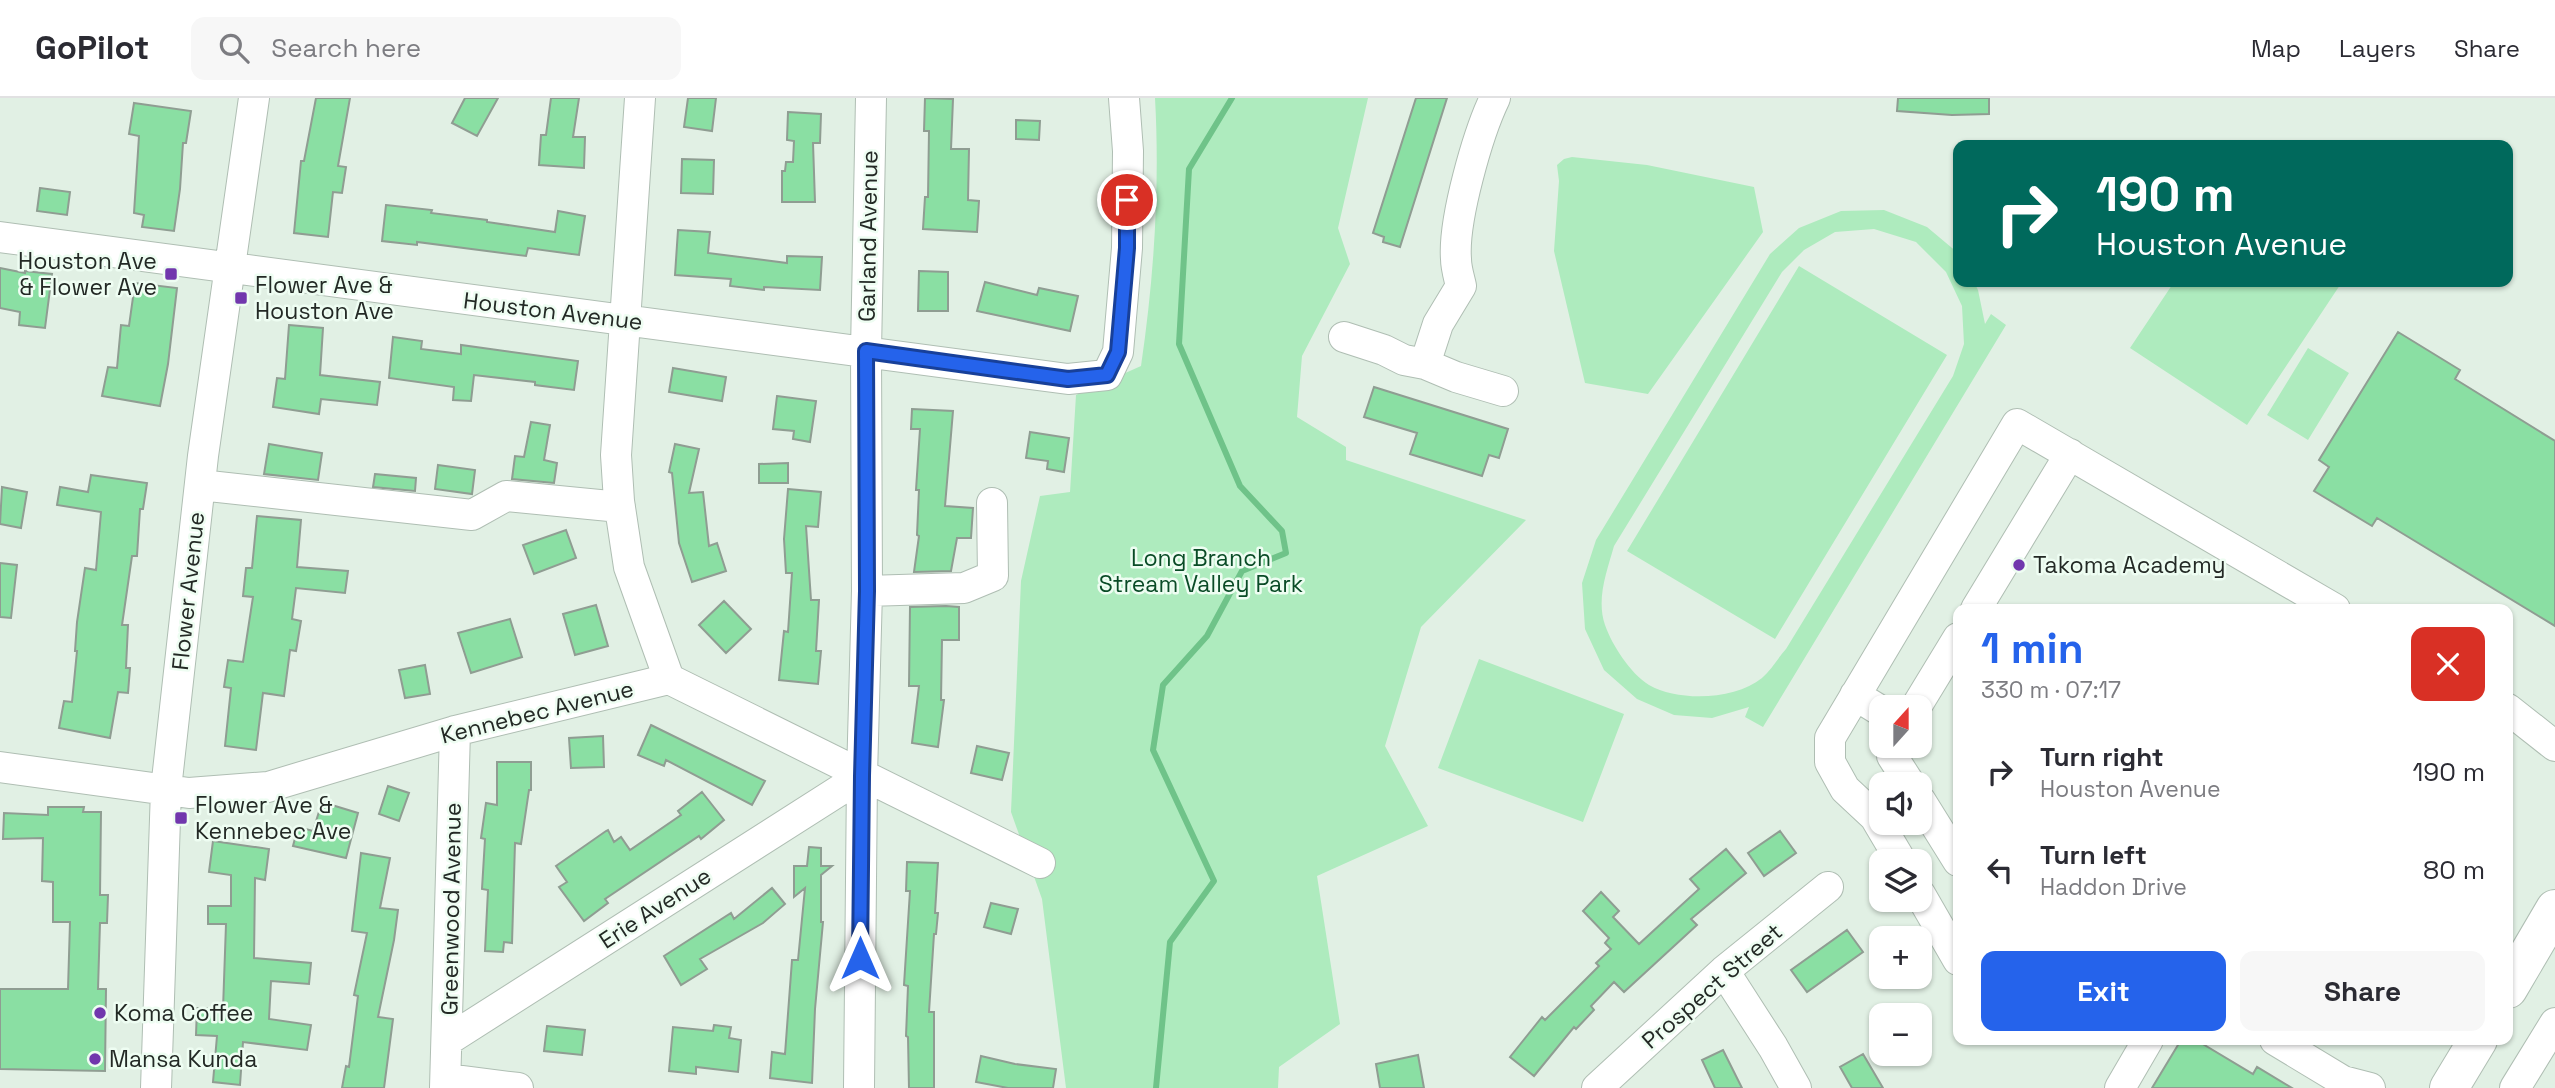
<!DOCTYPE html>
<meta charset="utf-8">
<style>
:root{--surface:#fff;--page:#f7f7f7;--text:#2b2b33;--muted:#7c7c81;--line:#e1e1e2;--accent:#2563eb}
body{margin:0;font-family:"Space Grotesk",sans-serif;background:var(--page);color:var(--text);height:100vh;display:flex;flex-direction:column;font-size:26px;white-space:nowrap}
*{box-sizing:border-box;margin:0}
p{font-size:23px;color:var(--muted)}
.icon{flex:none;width:38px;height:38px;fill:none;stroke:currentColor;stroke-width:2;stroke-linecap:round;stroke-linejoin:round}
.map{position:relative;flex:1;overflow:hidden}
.sheet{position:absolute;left:1953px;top:506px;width:560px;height:441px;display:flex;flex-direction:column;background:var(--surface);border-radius:14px;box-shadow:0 2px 5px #0004}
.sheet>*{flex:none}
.banner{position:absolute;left:1953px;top:42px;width:560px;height:147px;border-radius:14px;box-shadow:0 2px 5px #0004;background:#00695c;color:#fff;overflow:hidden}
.needle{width:46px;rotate:21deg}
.fabs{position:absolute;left:1869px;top:597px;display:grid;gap:14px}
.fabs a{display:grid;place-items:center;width:63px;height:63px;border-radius:14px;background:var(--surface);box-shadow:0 2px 5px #0004;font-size:35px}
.pin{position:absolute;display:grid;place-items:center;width:60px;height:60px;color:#fff;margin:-30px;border:4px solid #fff;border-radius:50%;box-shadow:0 2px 7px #0007}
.me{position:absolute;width:77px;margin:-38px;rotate:0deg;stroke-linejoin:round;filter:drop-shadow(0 0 5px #0008)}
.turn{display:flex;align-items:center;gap:24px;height:147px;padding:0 28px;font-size:32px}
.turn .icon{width:91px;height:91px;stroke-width:2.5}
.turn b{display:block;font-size:49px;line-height:60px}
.round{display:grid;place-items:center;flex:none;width:74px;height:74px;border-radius:14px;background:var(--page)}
.head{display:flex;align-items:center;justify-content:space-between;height:119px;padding:0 28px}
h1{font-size:42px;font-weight:800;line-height:52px;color:var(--accent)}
.action{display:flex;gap:14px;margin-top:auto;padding:14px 28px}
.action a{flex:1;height:80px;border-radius:14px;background:var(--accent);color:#fff;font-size:28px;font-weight:800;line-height:80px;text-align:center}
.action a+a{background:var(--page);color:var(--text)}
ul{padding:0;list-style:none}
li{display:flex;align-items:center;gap:21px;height:98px;padding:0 28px}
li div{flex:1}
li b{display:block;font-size:26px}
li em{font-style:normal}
header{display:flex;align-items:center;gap:42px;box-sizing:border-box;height:98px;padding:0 35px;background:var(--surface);border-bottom:2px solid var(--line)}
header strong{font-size:33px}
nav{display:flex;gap:38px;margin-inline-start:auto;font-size:24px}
.search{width:490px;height:63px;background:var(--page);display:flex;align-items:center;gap:18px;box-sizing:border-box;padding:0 24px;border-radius:14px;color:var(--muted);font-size:26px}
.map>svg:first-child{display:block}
.green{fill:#aeebbe;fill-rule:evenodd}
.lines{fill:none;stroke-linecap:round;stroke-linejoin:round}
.stream{stroke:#6fc389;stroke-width:6}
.building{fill:#8adfa3;stroke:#8f9d92;stroke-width:2}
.minor-casing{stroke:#afbeb3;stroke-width:32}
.major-casing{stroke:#afbeb3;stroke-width:40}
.minor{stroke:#fff;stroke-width:30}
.major{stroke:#fff;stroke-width:38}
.route-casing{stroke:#184099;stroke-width:18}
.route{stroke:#2563eb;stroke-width:12}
.poi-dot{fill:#7137ad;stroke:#eefdf2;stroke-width:2.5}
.labels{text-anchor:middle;stroke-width:5;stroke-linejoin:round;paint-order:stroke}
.street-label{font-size:23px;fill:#232925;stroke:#eefdf2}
.poi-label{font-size:23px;fill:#232925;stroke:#eefdf2;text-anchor:start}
.park-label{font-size:23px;fill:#094b26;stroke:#eefdf2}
</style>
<header>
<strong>GoPilot</strong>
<div class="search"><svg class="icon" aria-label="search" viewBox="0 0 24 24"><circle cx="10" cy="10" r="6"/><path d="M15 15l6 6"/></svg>Search here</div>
<nav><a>Map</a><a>Layers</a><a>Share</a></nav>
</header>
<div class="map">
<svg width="2555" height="990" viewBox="0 0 2555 990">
<rect width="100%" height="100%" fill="#e1f0e4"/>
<path class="green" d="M1155,0H1368L1338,130L1350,166L1302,258L1297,319L1346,349V362L1526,422L1421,529L1385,648L1428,728L1317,778L1340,926L1279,969L1278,990H1066L1042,801L1011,714L1021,483L1040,398L1070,394L1076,297L1141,268C1154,180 1160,89 1155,0Z
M1572,59L1647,67L1754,89L1763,134L1648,296L1585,285L1554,153L1559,83L1557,67L1564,61Z
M1884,112L1927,129L1958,155V184H1974L1978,192L1985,226L1991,216L2006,227L1763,629L1745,619L1749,609L1712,620L1674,617L1637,601L1604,572L1585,531L1582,485L1596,442L1770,156L1799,130L1841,113ZM1874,131L1916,144L1946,174L1962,208L1964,246L1953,278L1786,551C1778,560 1771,572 1762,580C1735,602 1679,604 1649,587C1630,575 1612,547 1605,527C1596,501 1607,473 1614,448L1782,174L1804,152L1835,134Z
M1799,168L1947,257L1775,541L1627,453Z
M2174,184H2342L2247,327L2130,250Z
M2308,250L2349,275L2308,342L2267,317Z
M1479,561L1624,616L1583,724L1438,670Z"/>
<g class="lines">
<path class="stream" d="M1156,990L1170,844L1214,783L1153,652L1163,587L1207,538L1242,473L1286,455L1282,433L1240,388L1179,246L1189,71L1232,0"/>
</g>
<path class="building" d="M316,0H350L338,68L346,69L342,95L333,94L328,139L294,135L301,63H304Z
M465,0H498L477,38L452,25Z
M551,0H579L573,39H585L584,70L539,67L541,37H546Z
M688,0H716L712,33L684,29Z
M925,0L953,1L951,51H969L968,102L979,103L977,134L923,131L925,99H928L929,33H924Z
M1416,0H1447L1400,149L1383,144L1384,139L1373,135Z
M1898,0H1989V16L1952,17L1897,13Z
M134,5L191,13L186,45H183L180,91L174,133L142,129L144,117L134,115L139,38L129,36Z
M788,14L821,16L820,45H813L815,104H782V73H785L786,64H793L794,43L787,42Z
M1016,22L1040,23L1039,42L1016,41Z
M682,61L714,62L713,96L681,95Z
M40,90L70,94L67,117L37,113Z
M386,107L432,112L431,115L487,122V124L555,134L558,113L585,118L579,157L528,150L526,158L417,144V147L382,143Z
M678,132L710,134L708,155L787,165V158L822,159L820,192L764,189V192L730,188L731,181L675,177Z
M0,170L25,175V173L52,176L45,230L19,227L20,214L0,210Z
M919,173L948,174V213H918Z
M985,184L1037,197L1039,190L1078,198L1070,233L977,213Z
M135,185L177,190L168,266L160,308L102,298L108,269L117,270L121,227L129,228Z
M289,227L323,230L320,277L380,284L377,307L321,301L319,316L273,309L277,280L285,281Z
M2398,234L2460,272L2455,281L2555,343V528L2377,420L2372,428L2314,393L2329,369L2319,362Z
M393,239L422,243L421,251L461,256V247L578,263L574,292L535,287V284L474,277L471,303L453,302L454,289L389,280Z
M673,270L726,279L722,303L669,294Z
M1374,289L1508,331L1499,360L1489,357L1482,378L1410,356L1417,335L1364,319Z
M777,298L816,303L810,344L793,341L794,333L773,331Z
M912,311L953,313L945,408L973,410L971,440H957L951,473L914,474L919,438L917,437L919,392H916L920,331H911Z
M531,324L550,327L544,362L557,365L554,385L512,381L515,358L524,359Z
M1030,334L1069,340L1064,374L1047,371L1048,363L1026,360Z
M269,346L322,355L318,382L264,376Z
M675,346L699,351L689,395L703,394L709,448L717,445L726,473L692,484L679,445L672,375L669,374Z
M788,365V385H759V366Z
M438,367L475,372L472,396L435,391Z
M375,376L416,380L415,393L373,389Z
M91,377L147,385L143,411H140L137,458H132L122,527H128L126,570H130L128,595L118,594L110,640L59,630L64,603L72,604L77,553H75L77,524L85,470L96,472L101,414L57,407L60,389L88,394Z
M2,389L27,394L21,430L0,426Z
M788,391L821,394L818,429L806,428L811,502H819L816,553H821L818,586L779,582L784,533L788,534L792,475H786L784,441Z
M257,418L301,422L297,469L348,473L345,495L296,490L292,521L301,523L296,553L290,552L284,598L263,595L256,652L225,648L231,590L224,589L228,562L243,564L253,499L243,498L246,470H252Z
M566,432L576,460L534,476L523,447Z
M0,465L17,467L11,520L0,519Z
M724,503L751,531L726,555L699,527Z
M596,507L608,548L575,557L563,516Z
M946,508L959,509V542H942L941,602H944L938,649L912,645L919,588H909L910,509Z
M510,521L522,559L471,575L458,535Z
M425,567L430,596L405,600L399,572Z
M651,627L765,683L752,707L666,662L664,668L638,657Z
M603,638L604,669L571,670L569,640Z
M977,648L1009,655L1002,682L971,675Z
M497,664H531V692H529L521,746L515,745L512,845L504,844L503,854L485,853L488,792L482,791L485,741L481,740L486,705L497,707Z
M388,688L409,695L399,723L379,716Z
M702,694L724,722L701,741L699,738L605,801L608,805L584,823L559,789L567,784L556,768L606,733L608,732L614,744L621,739L630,752L681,717L678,713Z
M322,704L358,715L346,760L293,748L298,729L313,733Z
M48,709H84L83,714H101L100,797H108L107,825H100L98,891H106L105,973L0,971V891H68L70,824H53V784L42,783L43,740L3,741L4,715L48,717Z
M1780,733L1796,755L1764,778L1748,755Z
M213,743L269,751L265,782L255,780L254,860L311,865L309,886L271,883L269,921L311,927L307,952L243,944L240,987L213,984L217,938L196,937L197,910L223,911L226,826H208V808H231V777L209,774Z
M809,749L821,750V768H832L821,777V824H823L815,911L812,985L770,980L772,954L785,956L792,862H798L805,790L794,799V768H807Z
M1726,751L1746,775L1691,821L1697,827L1624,894L1614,884L1591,908L1594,912L1576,931L1574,929L1534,978L1510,959L1542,919L1545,922L1599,868L1596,865L1611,851L1605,845L1609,840L1583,813L1601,794L1619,813L1613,819L1639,846L1699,791L1690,781Z
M361,755L390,760L380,810L398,812L394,842L378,919L393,921L384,990H342L346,968L349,969L358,898L354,897L367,835L352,833Z
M907,764L938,765L935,815H938L936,836H934L929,914H934V990H909L908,939L906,938L908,888L904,887L910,793H906Z
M772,790L785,806L763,825L700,861L707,871L681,887L664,858L731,815L734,821Z
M991,805L1018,811L1011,836L984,829Z
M1847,832L1863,854L1807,894L1791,872Z
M714,927L731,929L729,940L741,942L738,974L696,969V976L669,973L673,929L713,933Z
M547,928L585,932L582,957L544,953Z
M2181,942H2196L2253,976L2257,969L2292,990H2152Z
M1723,952L1742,990H1715L1702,962Z
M1863,956L1883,990H1852L1840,969Z
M1418,957L1424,990H1380L1376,966Z
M981,958L1015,966L1056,971L1053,990H1008L976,984Z"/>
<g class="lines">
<defs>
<path id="minor" d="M640,0L616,357L619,403L629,469L669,581
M0,139L1068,281L1107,277L1118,254L1127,150L1128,53L1124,0
M1344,239L1384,252L1404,262L1425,266L1456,279L1503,293
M1425,266L1438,226L1461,188C1459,179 1456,170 1456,161C1453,122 1478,35 1495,0
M200,387L472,417L506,398L620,409
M867,493L964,490L993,478L992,405
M1976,511L2070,356
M1855,597L1881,613
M1916,609L1958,540
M2508,611L2555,648
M1894,648L1892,658L1910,686
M0,669L189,695L268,689L455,633L669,581L1040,765
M1920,702L1958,763
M1901,763L1875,719L1845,691L1830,664V640L2017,326L2335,511
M1920,796L1958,862
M1724,873L1773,949L1796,990
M448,942L862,678
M2275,942L2343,983L2370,990
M446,981L518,990
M156,990L166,691L203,358L254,0
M445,990L455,633
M859,990L862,678L867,493L866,253L871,0
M1597,990L1724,873L1828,789
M2120,990L2148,942
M2515,990L2555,925"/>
<path id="major" d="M2508,891L2555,811
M2449,990L2478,942"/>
</defs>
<use href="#minor" class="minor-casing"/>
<use href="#major" class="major-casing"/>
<use href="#minor" class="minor"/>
<use href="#major" class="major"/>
</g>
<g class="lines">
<defs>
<path id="route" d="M860,860L862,678L867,493L866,253L1068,281L1107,277L1118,254L1127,150V102"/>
</defs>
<use href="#route" class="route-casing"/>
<use href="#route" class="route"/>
</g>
<g class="poi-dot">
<rect x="164" y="169" width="14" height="14" rx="3.5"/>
<rect x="234" y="193" width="14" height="14" rx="3.5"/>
<circle cx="2019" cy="467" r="7"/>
<rect x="174" y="713" width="14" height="14" rx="3.5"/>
<circle cx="100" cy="915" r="7"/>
<circle cx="95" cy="961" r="7"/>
</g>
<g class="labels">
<g class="street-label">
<text transform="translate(868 138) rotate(-89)" y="8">Garland Avenue</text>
<text transform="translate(553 213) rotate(7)" y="8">Houston Avenue</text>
<text transform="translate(188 493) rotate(-84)" y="8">Flower Avenue</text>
<text transform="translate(537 614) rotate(-14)" y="8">Kennebec Avenue</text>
<text transform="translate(655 810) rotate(-33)" y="8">Erie Avenue</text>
<text transform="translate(451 811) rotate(-89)" y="8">Greenwood Avenue</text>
<text transform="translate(1712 888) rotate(-41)" y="8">Prospect Street</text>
</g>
<g class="poi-label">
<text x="157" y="171" text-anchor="end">Houston Ave<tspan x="157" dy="26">&amp; Flower Ave</tspan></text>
<text x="255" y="195">Flower Ave &amp;<tspan x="255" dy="26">Houston Ave</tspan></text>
<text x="2033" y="475">Takoma Academy</text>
<text x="195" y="715">Flower Ave &amp;<tspan x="195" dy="26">Kennebec Ave</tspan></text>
<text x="114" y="923">Koma Coffee</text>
<text x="109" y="969">Mansa Kunda</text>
</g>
<g class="park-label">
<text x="1201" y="468">Long Branch<tspan x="1201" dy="26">Stream Valley Park</tspan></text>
</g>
</g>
</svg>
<div class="fabs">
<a><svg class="needle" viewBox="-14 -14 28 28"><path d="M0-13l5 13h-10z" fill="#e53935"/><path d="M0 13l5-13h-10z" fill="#7c7c81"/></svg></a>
<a><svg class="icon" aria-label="sound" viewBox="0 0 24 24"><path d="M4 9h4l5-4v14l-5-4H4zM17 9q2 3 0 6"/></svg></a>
<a><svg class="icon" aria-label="layers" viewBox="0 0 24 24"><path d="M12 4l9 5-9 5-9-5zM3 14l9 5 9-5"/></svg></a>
<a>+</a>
<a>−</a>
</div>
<div class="pin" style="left:1127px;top:102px;background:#d93025"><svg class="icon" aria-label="arrive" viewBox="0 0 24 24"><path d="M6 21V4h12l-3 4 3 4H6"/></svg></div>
<svg class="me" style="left:860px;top:860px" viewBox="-20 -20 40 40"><path d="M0-17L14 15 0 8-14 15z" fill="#2563eb" stroke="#fff" stroke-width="4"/></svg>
<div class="banner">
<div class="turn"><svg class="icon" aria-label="right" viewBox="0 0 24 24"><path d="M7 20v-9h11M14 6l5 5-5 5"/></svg><div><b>190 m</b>Houston Avenue</div></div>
</div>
<section class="sheet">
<div class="head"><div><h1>1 min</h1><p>330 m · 07:17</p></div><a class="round" style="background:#d93025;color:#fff"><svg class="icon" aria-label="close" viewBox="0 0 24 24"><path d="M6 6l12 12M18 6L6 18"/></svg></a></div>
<ul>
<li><svg class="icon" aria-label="right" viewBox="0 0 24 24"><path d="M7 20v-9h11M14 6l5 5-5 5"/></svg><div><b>Turn right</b><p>Houston Avenue</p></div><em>190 m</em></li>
<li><svg class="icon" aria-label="left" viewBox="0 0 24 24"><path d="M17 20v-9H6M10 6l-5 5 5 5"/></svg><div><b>Turn left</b><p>Haddon Drive</p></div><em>80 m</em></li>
</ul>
<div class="action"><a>Exit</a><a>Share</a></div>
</section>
</div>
